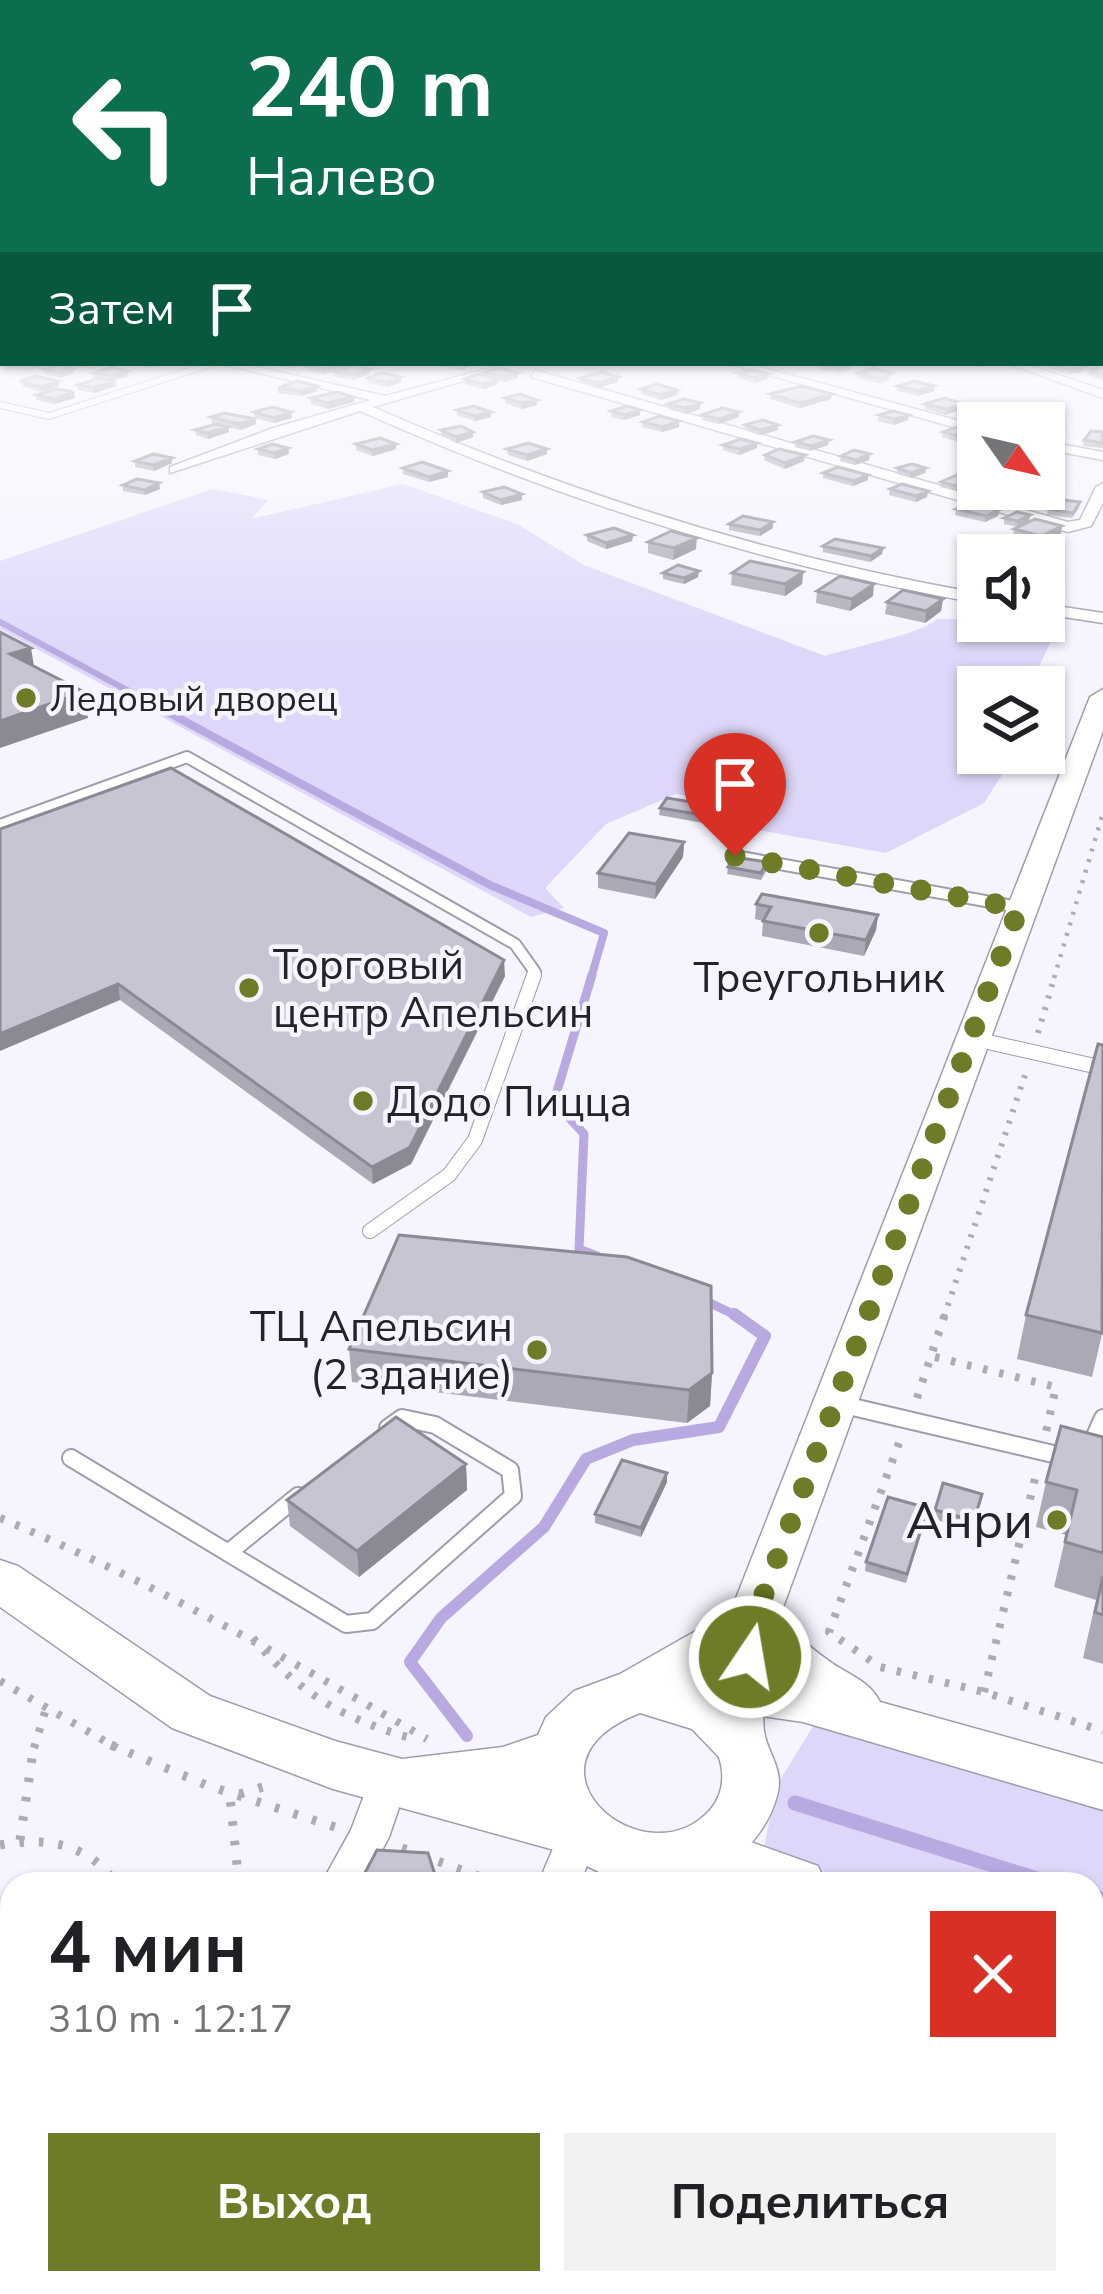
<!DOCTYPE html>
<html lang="ru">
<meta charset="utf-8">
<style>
:root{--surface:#fff;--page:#f2f2f2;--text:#202124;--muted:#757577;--accent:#6f7b26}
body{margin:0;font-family:"Nunito Sans",sans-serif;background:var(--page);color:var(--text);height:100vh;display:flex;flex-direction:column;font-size:45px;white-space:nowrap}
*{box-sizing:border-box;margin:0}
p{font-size:39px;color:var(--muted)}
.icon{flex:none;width:66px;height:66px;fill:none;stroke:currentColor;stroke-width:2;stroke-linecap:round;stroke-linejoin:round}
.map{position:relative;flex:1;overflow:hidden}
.drawer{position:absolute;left:0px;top:1872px;width:1104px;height:423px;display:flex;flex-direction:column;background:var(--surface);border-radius:36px 36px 0 0;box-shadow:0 3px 9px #0004}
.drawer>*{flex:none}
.hud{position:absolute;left:0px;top:0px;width:1104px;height:366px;box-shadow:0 3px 9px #0004;background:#0b6e4f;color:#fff;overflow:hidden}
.needle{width:78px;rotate:124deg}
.buttons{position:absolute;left:957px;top:402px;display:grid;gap:24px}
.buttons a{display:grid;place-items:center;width:108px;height:108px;border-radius:0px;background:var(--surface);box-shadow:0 3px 9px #0004;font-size:60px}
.pin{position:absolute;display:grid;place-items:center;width:102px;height:102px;color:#fff;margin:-123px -51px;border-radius:50% 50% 50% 0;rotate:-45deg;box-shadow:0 0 12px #0007}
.pin .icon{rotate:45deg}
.me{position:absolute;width:132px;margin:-66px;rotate:12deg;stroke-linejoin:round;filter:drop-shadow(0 0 9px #0008)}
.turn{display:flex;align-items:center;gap:42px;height:252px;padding:0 48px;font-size:54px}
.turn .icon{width:156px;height:156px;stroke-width:2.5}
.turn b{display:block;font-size:84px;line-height:102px}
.then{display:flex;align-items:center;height:114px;padding:0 48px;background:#0003;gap:24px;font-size:45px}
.round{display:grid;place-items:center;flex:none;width:126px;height:126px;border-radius:0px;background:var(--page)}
.overview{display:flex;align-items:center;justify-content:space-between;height:204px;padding:0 48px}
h1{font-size:72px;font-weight:700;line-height:90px}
.action{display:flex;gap:24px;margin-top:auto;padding:24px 48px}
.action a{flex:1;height:138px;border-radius:0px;background:var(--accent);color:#fff;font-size:48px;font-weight:700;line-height:138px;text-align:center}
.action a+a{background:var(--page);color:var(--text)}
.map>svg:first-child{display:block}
.green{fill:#dfd7f9}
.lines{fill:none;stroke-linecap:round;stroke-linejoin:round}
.stream-far4{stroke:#b8aae1;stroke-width:6}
.stream-far3{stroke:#b8aae1;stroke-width:8}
.stream-far2{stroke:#b8aae1;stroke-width:9}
.stream-far1{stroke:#b8aae1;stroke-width:12}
.stream{stroke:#b8aae1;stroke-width:15}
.service-far3-casing{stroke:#a09cac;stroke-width:8}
.service-far2-casing{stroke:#a09cac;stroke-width:14}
.service-far1-casing{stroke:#a09cac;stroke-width:16}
.service-casing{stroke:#a09cac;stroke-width:20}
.minor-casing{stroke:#a09cac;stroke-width:3}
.tertiary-casing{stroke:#a09cac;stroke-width:3}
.secondary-casing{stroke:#a09cac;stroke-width:3}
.path-far3{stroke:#adabb4;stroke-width:4.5;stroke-dasharray:3 8;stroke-linecap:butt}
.path-far2{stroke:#adabb4;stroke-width:6;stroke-dasharray:3 9;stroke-linecap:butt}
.path-far1{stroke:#adabb4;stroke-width:8;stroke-dasharray:4.5 12;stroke-linecap:butt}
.path{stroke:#adabb4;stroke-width:9;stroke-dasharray:4.5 15;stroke-linecap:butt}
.service-far3{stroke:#fff;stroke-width:6}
.service-far2{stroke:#fff;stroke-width:10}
.service-far1{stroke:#fff;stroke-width:14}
.service{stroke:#fff;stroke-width:16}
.minor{fill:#fff;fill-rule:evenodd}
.tertiary{fill:#fff;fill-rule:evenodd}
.secondary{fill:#fff;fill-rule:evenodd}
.wall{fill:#aba9b5}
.shaded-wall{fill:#8b8994}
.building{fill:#c7c4d3;stroke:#8b8994;stroke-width:3}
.route{stroke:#6f7b26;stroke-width:21;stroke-dasharray:0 37.8}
.poi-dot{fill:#6f7b26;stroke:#f6f4fe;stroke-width:4.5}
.labels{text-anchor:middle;stroke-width:9;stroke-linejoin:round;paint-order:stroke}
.far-poi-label{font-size:36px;fill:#242329;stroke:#f6f4fe;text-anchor:start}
.poi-label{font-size:42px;fill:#242329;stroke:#f6f4fe;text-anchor:start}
.near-poi-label{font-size:51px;fill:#242329;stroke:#f6f4fe;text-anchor:end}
</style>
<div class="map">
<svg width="1103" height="2294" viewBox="0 0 1103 2294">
<rect width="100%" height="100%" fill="#f6f4fe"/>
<path class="green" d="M403,484L517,524L584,565L825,656C852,647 922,634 937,619H1062L1029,687H978V753H1016L984,803L886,853L746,828L736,804L676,794L606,824L545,888L564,908L531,917L0,629V561L213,489L268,500L251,519Z
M815,1723L1103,1811V1992L1092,1989V1884H770L757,1880L777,1785Z"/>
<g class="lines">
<path class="stream-far4" d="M0,622L166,711"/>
<path class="stream-far3" d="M160,708L490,885L604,933L591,978"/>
<path class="stream-far2" d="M592,975L554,1101L584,1134L579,1249L597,1256
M702,1299L739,1317"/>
<path class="stream-far1" d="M467,1736L410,1662L441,1618L544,1527L586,1459L633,1440L719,1427L765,1336L734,1314"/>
<path class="stream" d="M795,1803L1053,1884
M1092,1896L1103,1900"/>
<defs>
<path id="service-far3" d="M0,405L49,416L214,363"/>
<path id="service-far2" d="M0,825L187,757L515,944L535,972L533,978
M735,856L1019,907"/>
<path id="service-far1" d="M975,1039L1103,1068
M370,1231L449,1175L475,1140L534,975"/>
<path id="service" d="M840,1404L1070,1458
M1090,1447L1103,1418
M71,1458L346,1624L372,1621L513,1496L510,1470L435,1425L402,1418L388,1428
M228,1553L298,1496"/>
<path id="minor" d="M57,363H101L95,367Z
M218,363H240L385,396L509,363L508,368L373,407C568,493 767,556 978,593V603C763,565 559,500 360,411L170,473V467L273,428L371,400Z
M726,363H746L978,426V434Z
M1006,363H1024L1103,390V398Z
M535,370L1068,522L1080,520L1096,487L1103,483V503L1091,526L1068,532L531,377Z
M1044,441L1103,452V460L1044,449Z
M1044,604L1103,613V623L1044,614Z
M388,1764L402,1769L408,1781L389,1837L364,1884H321L351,1830L374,1769Z
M580,1813L594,1818L600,1831L580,1884H538L566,1818Z
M85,2283H135L131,2294H81Z
M380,2283H428L424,2294H376Z
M540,2283H588L584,2294H536Z"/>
<path id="tertiary" d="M756,1594L773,1599C786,1624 804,1644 829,1661C848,1675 869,1680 880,1702L1103,1764V1810L803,1722L700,1707L693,1692L700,1677L747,1669L777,1675L736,1638L729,1624L739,1599Z
M703,1825L818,1866L826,1884H732L684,1866L676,1849L684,1832Z
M1092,1962L1103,1966V2022L1092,2018Z"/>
<path id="secondary" d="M1103,689V731L778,1621C780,1656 759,1696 764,1731C767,1753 783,1767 778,1792C756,1884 638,1909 569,1854L333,1789L172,1728L0,1607V1560L18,1566L210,1696L335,1741L402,1759L503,1747L538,1735L546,1717L574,1691L620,1674L731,1611L1090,697ZM719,1670L716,1690L698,1682ZM640,1713L692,1729L719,1757C725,1776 723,1795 710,1810C644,1883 507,1764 640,1713Z"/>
</defs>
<use href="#service-far3" class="service-far3-casing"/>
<use href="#service-far2" class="service-far2-casing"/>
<use href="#service-far1" class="service-far1-casing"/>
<use href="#service" class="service-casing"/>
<use href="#minor" class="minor-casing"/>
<use href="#tertiary" class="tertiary-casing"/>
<use href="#secondary" class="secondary-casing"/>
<path class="path-far3" d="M1054,978L1103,813"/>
<path class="path-far2" d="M1038,1033L1055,975
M944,1317L1027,1069"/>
<path class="path-far1" d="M935,1357L1056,1387L1046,1432
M917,1398L945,1314
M899,1443L829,1632L880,1667L984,1692L1103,1731
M0,1518C149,1581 287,1658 427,1739
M253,1638C298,1694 349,1722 418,1740
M0,1681L117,1748
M984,1692L1036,1474
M34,1748L45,1712"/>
<path class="path" d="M111,1745L206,1785L338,1828
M20,1840L34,1745
M0,1845C46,1837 89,1843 116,1884
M402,1848L500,1884
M239,1884L230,1797L276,1783
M0,2061L12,2058
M1092,2077L1103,2081
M0,2203L12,2208
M806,2283L837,2294
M28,2294L36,2283
M651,2294L654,2283
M740,2294L742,2283
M897,2294L899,2283"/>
<use href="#service-far3" class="service-far3"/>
<use href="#service-far2" class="service-far2"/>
<use href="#service-far1" class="service-far1"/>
<use href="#service" class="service"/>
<use href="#minor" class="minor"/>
<use href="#tertiary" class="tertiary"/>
<use href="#secondary" class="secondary"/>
</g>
<path class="wall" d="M0,362L43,363L44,366L31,369L0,368Z
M135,363H167L151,368L135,365Z
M267,363H303L291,368Z
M315,363H346L347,365L323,374L307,371V366Z
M440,363H478V364L461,370L440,366Z
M964,363H994L981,367Z
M1048,363L1084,367L1083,372L1068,374L1048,368Z
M819,364H851V369L840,373L818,369Z
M73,368L74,373L60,378L45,374L44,369Z
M1103,368V381L1088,375L1089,370Z
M127,371L128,376L113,381H115L116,386L94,393L78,390V385L98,378H94V373Z
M335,372L370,374L353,380L335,377Z
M485,372L518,373V378L505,382L498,381V384L484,389L464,384V379L485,376Z
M738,373L767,379L754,383L738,378Z
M858,373L892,378L881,384L857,378Z
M368,378L401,382L388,387L368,383Z
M580,378L618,382L597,388L580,383Z
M22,381H58L59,386L41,392L23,386Z
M898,386L934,391L918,396L897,391Z
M278,388L317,391L302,396L278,393Z
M641,389L677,390V395L661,400L641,394Z
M74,392L75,398L54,404L36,400V395Z
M770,394L831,399L800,408L770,399Z
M353,397L354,402L328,409L311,404V398Z
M505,398L537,400V405L522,409L505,403Z
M700,403V409L685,414L668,409V404Z
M925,404L963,409L945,415L925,409Z
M457,410L491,417L475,421L457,415Z
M640,410V415L624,420L611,417V411Z
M254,412L292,418L274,423L255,418Z
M739,412V417L719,424L702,420V415Z
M879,415H909L908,420L894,425L878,421Z
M960,416H1010L1009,421L1003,423H978L960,421Z
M211,417L256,424L240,430L225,426L228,427L229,432L208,439L196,435L195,430L216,424L212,423Z
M679,421V427L662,432L642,427L643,422Z
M745,425H778V430L760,435L745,430Z
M441,430L473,437L456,443L441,435Z
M943,432L977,438L963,443L942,437Z
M1103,432V448L1083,446L1084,440Z
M795,442L828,445L810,451L795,447Z
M757,443V448L739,455L723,450V445Z
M356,444L396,449L373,456L356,450Z
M288,448L289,454L275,459L258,455V449Z
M507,449L547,454L527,461L508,455Z
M870,454L869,460L855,465L840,461L841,456Z
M765,455H805L804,461L785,469L764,460Z
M135,461L172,463L154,471L135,467Z
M403,468L448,477L429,482L403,474Z
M897,468H926L925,473L911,478L897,474Z
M823,473L868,475V480L853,486L823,478Z
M978,474L956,491L940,487L941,482Z
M159,483L160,489L145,495L123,491V485Z
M890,489L928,491L927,497L916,502L889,495Z
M483,492L522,500L501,505L483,498Z
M1035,496L1034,502L1020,508L1000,503L1001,497Z
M1080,502L1079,508L1072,518L1047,515L1048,509Z
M956,509L999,510L998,516L985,522L955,515Z
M1030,515L1029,521L1017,527L1004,524V518Z
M729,524L773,528L760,536L729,530Z
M1062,526L1060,538L1039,548L1012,541L1014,529Z
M587,535H633L632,541L606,549L587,541Z
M648,542L696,549L673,560L648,553Z
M823,546L883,548L882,554L870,562L823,552Z
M803,572L802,584L785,596L731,585L732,573Z
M663,573L698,577L684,584L663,579Z
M817,591L873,596L850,611L816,603Z
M943,599L941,611L925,623L885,614L887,602Z
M660,808L710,813L703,823L659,815Z
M0,829L505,976L411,1164L373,1184L120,1000Z
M684,842L683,857L655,899L598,888V873Z
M728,867L767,870L761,880L727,874Z
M756,904L878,915L876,930L864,956L762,936L763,921L755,919Z
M1026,1315L1103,1330L1092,1377L1017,1359Z
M349,1349L712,1373L710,1406L687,1423L352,1382Z
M1103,1437V1664L1083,1658L1096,1600L1054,1587L1066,1535L1036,1527L1046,1482Z
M466,1464L467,1490L359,1577L290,1526L287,1500Z
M667,1473V1482L641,1537L595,1523V1514Z
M980,1503L972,1530L933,1519L935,1510Z
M926,1517L906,1583L865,1571L866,1562Z
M1099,2132L1103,2294H952L954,2283H1092V2150Z"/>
<path class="shaded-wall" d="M35,363H43L44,366L31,369L30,364Z
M339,363H346L347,365L323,374L322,369Z
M467,363H478V364L461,370V365Z
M1084,367L1083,372L1068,374L1069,369Z
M73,368L74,373L60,378L59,373Z
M370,369V374L353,380V375Z
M127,371L128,376L110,381V376Z
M518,373V378L505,382V377Z
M768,374L767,379L754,383L755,378Z
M401,377V382L388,387V382Z
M618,377V382L597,388V383Z
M498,379V384L484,389V384Z
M58,381L59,386L41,392L40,387Z
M115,381L116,386L94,393L93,388Z
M317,386V391L302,396V391Z
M934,386V391L918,396V391Z
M677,390V395L661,400V395Z
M74,392L75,398L54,404V399Z
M832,394L831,399L800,408V403Z
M353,397L354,402L328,409L327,403Z
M537,400V405L522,409V403Z
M700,403V409L685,414V408Z
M964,404L963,409L945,415L946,409Z
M640,410V415L624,420V415Z
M291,412L292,418L274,423V418Z
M491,412V417L475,421V416Z
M739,412V417L719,424V419Z
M909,415L908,420L894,425V419Z
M1010,416L1009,421L996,423V420Z
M256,419V424L240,430L239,424Z
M679,421V427L662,432V427Z
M778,425V430L760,435V430Z
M228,427L229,432L208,439L207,433Z
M473,432V437L456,443V437Z
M978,433L977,438L963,443L964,437Z
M829,440L828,445L810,451L811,446Z
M757,443V448L739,455L740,449Z
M396,444V449L373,456L372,450Z
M288,448L289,454L275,459L274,453Z
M547,449V454L527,461V455Z
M870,454L869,460L855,465L856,460Z
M805,455L804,461L785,469V463Z
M172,458V463L154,471L153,465Z
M926,468L925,473L911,478V473Z
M448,471V477L429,482V477Z
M868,475V480L853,486L854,481Z
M978,477V482L956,491V486Z
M159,483L160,489L145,495L144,490Z
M928,491L927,497L916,502V496Z
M522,494V500L501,505V500Z
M1035,496L1034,502L1020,508L1021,502Z
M999,510L998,516L985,522L986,516Z
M1030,515L1029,521L1017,527V521Z
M773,522V528L760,536V530Z
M1062,526L1060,538L1039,548L1041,536Z
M633,535L632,541L606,549V543Z
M697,538L696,549L673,560L674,548Z
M883,548L882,554L870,562L871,556Z
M699,571L698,577L684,584V578Z
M803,572L802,584L785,596V584Z
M874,584L873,596L850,611L852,599Z
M943,599L941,611L925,623L926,611Z
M31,648L35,672L10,654Z
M84,692L88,718L0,748V721Z
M684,842L683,857L655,899L656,884Z
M878,915L876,930L864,956L866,940Z
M504,960L505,976L411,1164L373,1184L372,1167Z
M118,984L120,1000L0,1051V1034Z
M712,1373L710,1406L687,1423L689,1390Z
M466,1464L467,1490L359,1577L357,1551Z
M667,1473V1482L641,1537V1528Z"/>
<path class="building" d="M315,363H339L322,369L307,366Z
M822,363H846L851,364L841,368L819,364Z
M1050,363H1076L1084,367L1069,369Z
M58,365L73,368L59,373L44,369Z
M353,365L370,369L353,375L335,372Z
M111,367L127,371L110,376L94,373Z
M1101,367L1103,368V376L1089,370Z
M498,368L518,373L505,377L485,372Z
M872,368L892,373L882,379L858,373Z
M751,370L768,374L755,378L738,373Z
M602,372L618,377L597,383L580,378Z
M381,373L401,377L388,382L368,378Z
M478,374L498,379L484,384L464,379Z
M35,376L58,381L40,387L22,381Z
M99,378L115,381L93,388L78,385Z
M297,381L317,386L302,391L278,388Z
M914,381L934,386L918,391L898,386Z
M657,384L677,390L661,395L641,389Z
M802,386L832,394L800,403L770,394Z
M56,389L74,392L54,399L36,395Z
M337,392L353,397L327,403L311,398Z
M520,394L537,400L522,403L505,398Z
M944,398L964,404L946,409L925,404Z
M684,399L700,403L685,408L668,404Z
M473,406L491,412L475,416L457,410Z
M627,406L640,410L624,415L611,411Z
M272,407L291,412L274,418L254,412Z
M722,408L739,412L719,419L702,415Z
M981,408L1010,416L996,420L960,416Z
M893,411L909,415L894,419L879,415Z
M224,413L256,419L239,424L211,417Z
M660,416L679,421L662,427L643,422Z
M763,420L778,425L760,430L745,425Z
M216,424L228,427L207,433L195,430Z
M461,426L473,432L456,437L441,430Z
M957,427L978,432V433L964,437L943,432Z
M1091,431L1103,432V443L1084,440Z
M813,436L829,440L811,446L795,442Z
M380,438L396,444L372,450L356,444Z
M741,439L757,443L740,449L723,445Z
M528,443L547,449L527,455L507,449Z
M272,444L288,448L274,453L258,449Z
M779,449L805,455L785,463L765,455Z
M854,450L870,454L856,460L841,456Z
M153,454L172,458L153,465L135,461Z
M422,462L448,471L429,477L403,468Z
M912,464L926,468L911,473L897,468Z
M838,467L868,475L854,481L823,473Z
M966,471L978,474V477L956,486L941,482Z
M137,479L159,483L144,490L123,485Z
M902,484L928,491L916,496L890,489Z
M504,487L522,494L501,500L483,492Z
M1015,491L1035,496L1021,502L1001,497Z
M1055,499L1080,502L1073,513L1048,509Z
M969,503L999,510L986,516L956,509Z
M1017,512L1030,515L1017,521L1004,518Z
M743,516L773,522L760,530L729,524Z
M1035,519L1062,526L1041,536L1014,529Z
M614,528L633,535L606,543L587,535Z
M671,531L697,538L674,548L648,542Z
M835,539L883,548L871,556L823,546Z
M750,561L803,572L785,584L732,573Z
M678,565L699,571L684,578L663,573Z
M840,576L874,584L852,599L817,591Z
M903,590L943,599L926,611L887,602Z
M0,632L31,648L10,654L84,692L0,721Z
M171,768L504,960L410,1147L372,1167L118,984L0,1034V829Z
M667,798L710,805L703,815L660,808Z
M629,833L684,842L656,884L598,873Z
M734,857L767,862L761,873L728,867Z
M762,894L878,915L866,940L763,921L771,907L756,904Z
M1098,1044L1103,1045L1102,1333L1026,1315Z
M399,1235L627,1257L711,1286L712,1373L689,1390L349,1349Z
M396,1417L466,1464L357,1551L287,1500Z
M1061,1426L1103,1437V1553L1065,1542L1077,1490L1046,1482Z
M622,1460L667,1473L641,1528L595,1514Z
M943,1483L982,1494L974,1521L935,1510Z
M888,1497L928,1508L907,1574L866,1562Z
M1103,1576V1615L1095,1612Z
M377,1850L428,1853L438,1884H359Z
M1099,2132L1103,2134V2294H989L962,2283H1092V2174Z
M172,2286L189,2294H168Z"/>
<linearGradient id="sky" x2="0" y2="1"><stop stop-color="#95b0e5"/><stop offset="0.51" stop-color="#fbfaff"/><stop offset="1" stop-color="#fbfaff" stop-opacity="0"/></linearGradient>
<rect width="1103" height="656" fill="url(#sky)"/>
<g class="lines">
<path class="route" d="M735,856L1019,908L757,1613L750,1657"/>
</g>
<g class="poi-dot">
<circle cx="26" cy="698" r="12"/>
<circle cx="819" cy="933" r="12"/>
<circle cx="249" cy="988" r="12"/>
<circle cx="363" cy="1101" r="12"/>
<circle cx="537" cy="1350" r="12"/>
<circle cx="1057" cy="1520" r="12"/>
</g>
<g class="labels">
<g class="far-poi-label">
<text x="50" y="711">Ледовый дворец</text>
</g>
<g class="poi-label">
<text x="273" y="979">Торговый<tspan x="273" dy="48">центр Апельсин</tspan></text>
<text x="819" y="992" text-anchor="middle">Треугольник</text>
<text x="387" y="1116">Додо Пицца</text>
<text x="513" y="1341" text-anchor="end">ТЦ Апельсин<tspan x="513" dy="48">(2 здание)</tspan></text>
</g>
<g class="near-poi-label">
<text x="1033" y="1538">Анри</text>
</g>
</g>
</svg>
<div class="buttons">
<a><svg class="needle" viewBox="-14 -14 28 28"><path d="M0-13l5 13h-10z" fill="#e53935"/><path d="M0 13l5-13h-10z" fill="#757577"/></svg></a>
<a><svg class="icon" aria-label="sound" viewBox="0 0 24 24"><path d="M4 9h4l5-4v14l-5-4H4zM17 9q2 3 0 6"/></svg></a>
<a><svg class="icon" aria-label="layers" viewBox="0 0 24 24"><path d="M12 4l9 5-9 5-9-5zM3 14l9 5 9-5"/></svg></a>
</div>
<div class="pin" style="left:735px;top:856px;background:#d93025"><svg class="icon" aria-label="arrive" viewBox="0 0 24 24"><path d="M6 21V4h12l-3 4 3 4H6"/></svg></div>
<svg class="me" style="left:750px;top:1657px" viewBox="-20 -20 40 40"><circle r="17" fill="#6f7b26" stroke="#fff" stroke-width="3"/><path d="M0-11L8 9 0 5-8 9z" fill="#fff"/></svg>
<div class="hud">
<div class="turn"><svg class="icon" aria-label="left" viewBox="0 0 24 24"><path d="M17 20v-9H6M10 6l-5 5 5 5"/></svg><div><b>240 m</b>Налево</div></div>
<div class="then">Затем<svg class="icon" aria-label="arrive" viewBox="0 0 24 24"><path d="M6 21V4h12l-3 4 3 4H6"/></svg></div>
</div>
<section class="drawer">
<div class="overview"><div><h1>4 мин</h1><p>310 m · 12:17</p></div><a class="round" style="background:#d93025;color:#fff"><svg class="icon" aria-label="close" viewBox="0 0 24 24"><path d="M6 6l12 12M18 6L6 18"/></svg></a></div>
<div class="action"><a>Выход</a><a>Поделиться</a></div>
</section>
</div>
